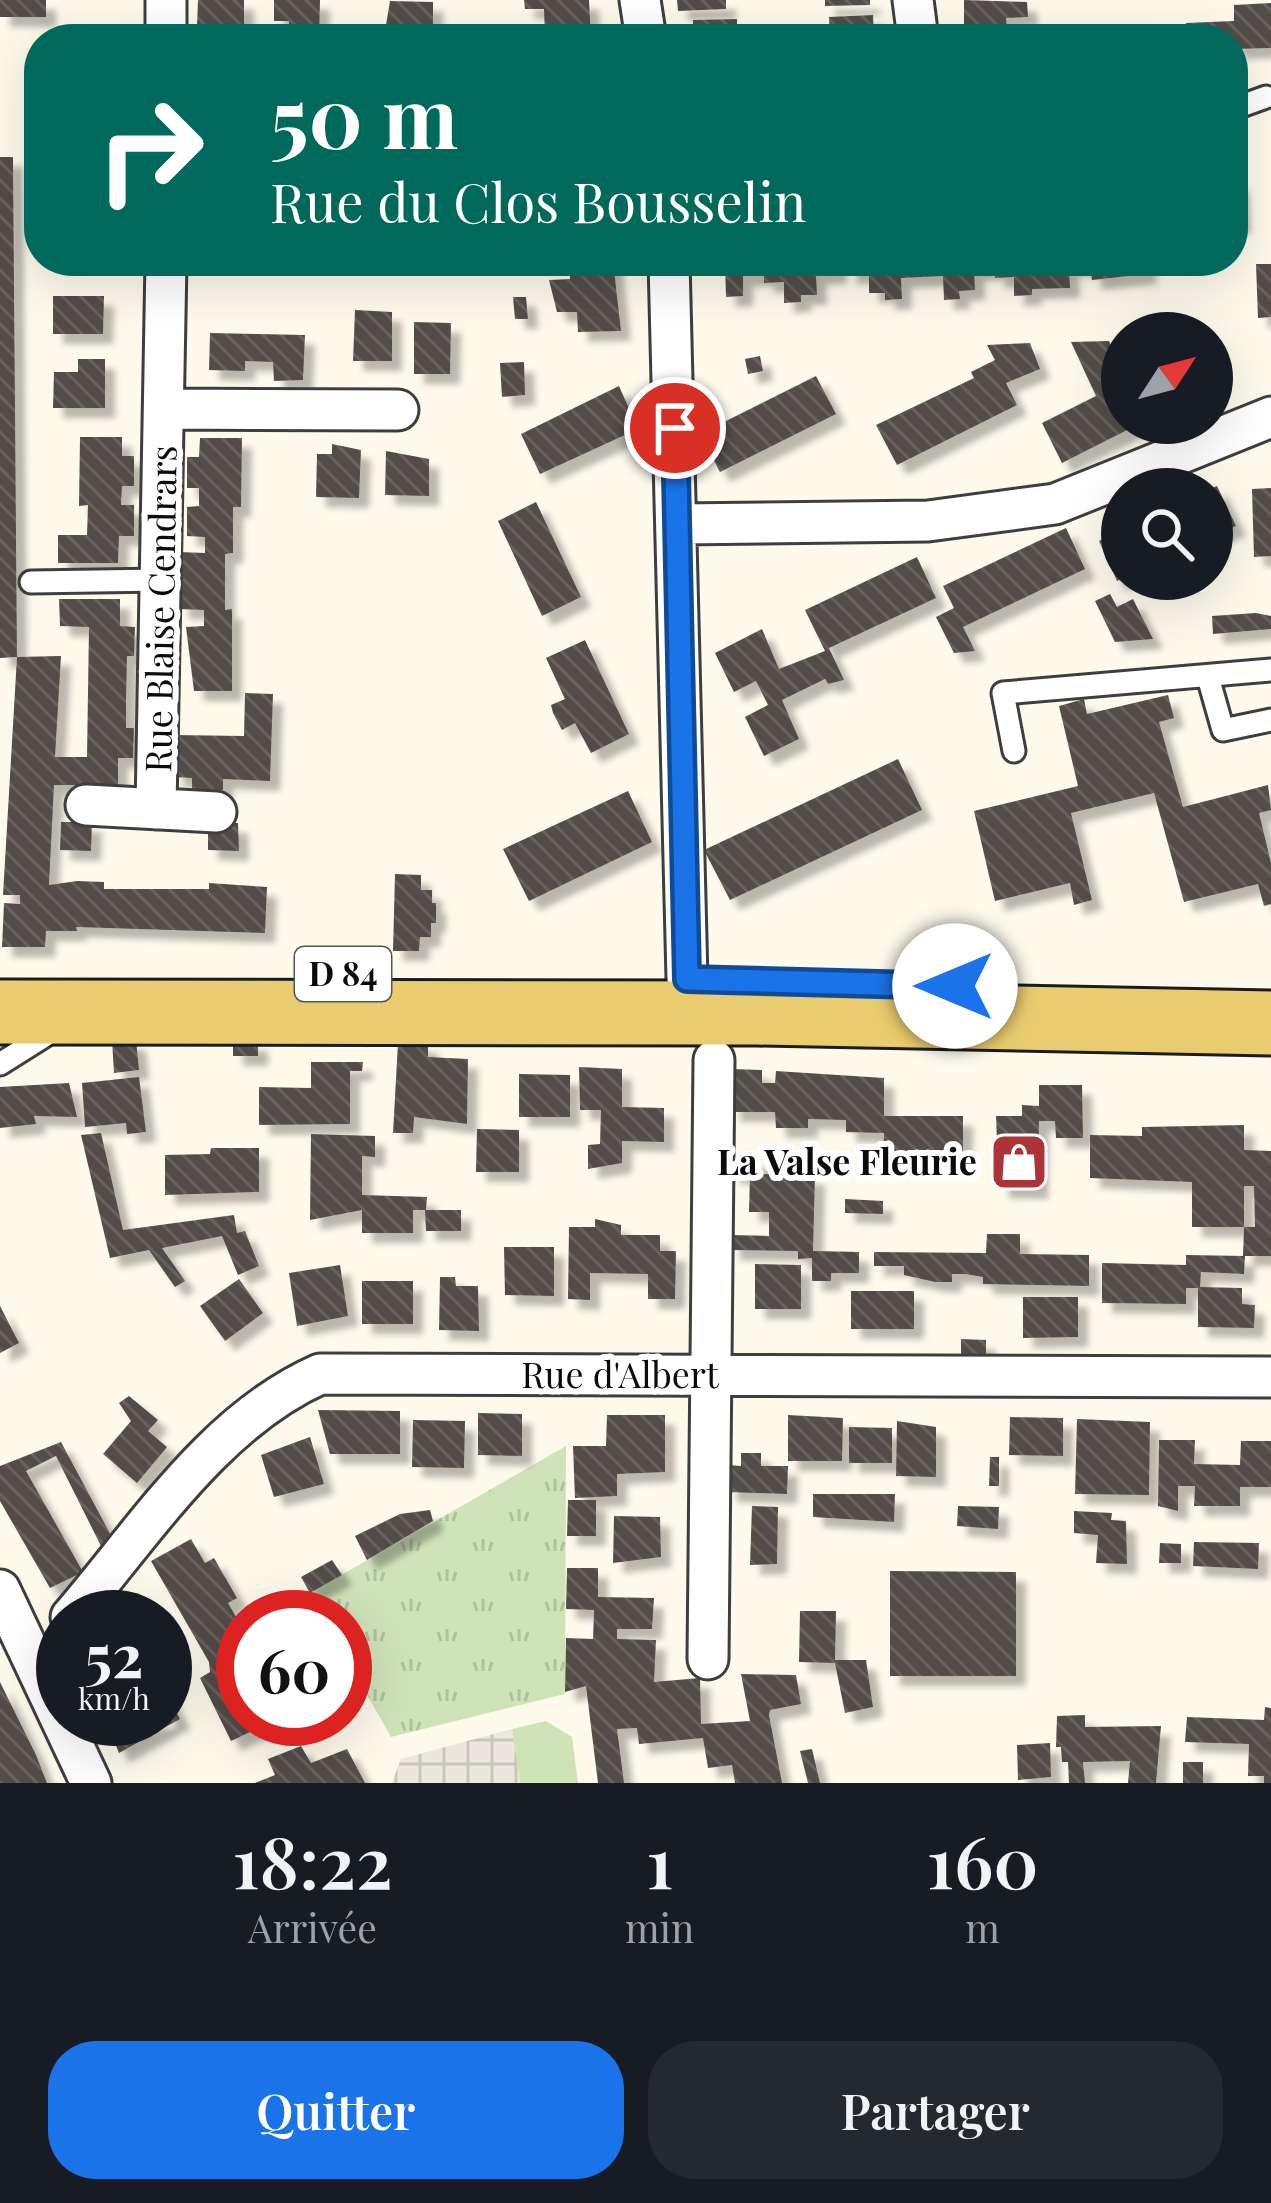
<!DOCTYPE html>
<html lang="fr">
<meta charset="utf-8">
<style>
:root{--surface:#171b24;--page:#242831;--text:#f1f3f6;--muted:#9ea1a6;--accent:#1a73e8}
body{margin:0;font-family:"Playfair Display",serif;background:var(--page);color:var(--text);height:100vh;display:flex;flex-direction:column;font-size:45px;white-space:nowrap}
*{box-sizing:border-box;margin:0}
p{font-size:39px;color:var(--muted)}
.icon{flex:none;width:66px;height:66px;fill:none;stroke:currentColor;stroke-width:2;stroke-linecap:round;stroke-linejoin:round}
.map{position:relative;height:1783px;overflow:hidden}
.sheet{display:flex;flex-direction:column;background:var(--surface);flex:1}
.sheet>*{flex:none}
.banner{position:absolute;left:24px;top:24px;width:1224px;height:252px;border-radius:48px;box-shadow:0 12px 48px #0002;background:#00695c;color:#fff;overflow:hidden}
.needle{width:78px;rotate:54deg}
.buttons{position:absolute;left:1101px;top:312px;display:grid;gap:24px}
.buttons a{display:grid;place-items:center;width:132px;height:132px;border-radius:50%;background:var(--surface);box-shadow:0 12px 48px #0002;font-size:60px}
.speed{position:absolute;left:36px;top:1590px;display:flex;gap:24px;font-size:60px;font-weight:700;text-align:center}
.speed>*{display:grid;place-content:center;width:156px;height:156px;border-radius:50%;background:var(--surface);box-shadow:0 12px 48px #0002;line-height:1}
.speed small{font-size:30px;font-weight:400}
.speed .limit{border:18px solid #d22;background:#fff;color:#111}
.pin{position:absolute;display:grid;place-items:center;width:102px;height:102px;color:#fff;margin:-51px;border:6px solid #fff;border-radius:50%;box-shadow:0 3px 12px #0007}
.me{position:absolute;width:132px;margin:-66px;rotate:270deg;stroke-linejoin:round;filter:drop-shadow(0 0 9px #0008)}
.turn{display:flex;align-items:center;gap:42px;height:252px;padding:0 48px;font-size:54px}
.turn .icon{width:156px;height:156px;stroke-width:2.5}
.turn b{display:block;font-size:84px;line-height:102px}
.eta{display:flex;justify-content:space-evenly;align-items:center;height:204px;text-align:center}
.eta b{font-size:72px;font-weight:600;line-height:84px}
.button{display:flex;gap:24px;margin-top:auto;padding:24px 48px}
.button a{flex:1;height:138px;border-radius:48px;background:var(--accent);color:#fff;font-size:48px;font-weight:600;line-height:138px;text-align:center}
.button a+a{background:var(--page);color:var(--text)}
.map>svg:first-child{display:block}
.grass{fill:url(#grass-tufts)}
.park{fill:#cfe3b9}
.plaza{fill:url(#plaza-grid)}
.building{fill:url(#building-back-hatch);filter:url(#shadow)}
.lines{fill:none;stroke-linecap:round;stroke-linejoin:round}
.lane-casing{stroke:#3e3e3e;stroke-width:27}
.street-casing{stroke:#3e3e3e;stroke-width:45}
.primary-casing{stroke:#1c1c1c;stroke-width:69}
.lane{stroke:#fff;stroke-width:21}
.street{stroke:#fff;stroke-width:39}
.primary{stroke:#e9cc6f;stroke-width:63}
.route-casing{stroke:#114b97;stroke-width:30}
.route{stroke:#1a73e8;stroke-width:21}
.labels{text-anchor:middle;stroke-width:12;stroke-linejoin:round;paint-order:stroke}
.shield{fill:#fff;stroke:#545454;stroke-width:3}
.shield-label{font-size:33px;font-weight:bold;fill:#0b0b0b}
.street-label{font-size:36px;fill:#0b0b0b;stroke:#fff}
.poi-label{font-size:36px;font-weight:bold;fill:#0b0b0b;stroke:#fff;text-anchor:end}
</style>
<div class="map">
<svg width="1271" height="1783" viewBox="0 0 1271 1783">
<defs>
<pattern id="grass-tufts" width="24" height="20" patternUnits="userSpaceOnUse" patternTransform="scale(3)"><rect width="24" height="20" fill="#cfe3b9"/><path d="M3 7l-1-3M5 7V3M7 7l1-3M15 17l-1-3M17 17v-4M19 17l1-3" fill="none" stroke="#b0c19e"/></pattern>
<pattern id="plaza-grid" width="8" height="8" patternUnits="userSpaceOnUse" patternTransform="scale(3)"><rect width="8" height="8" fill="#ebe7dc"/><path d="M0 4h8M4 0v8" fill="none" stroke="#c8c5bb"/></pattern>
<pattern id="building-back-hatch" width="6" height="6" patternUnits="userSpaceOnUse" patternTransform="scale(3)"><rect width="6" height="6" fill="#534d49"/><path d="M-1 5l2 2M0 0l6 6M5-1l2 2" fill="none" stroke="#67625f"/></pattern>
<filter id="shadow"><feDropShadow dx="10" dy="10" stdDeviation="3" flood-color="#0004"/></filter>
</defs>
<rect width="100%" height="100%" fill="#fdfaec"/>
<path class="grass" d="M566,1446L565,1694L391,1737L345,1656V1617H323L310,1593Z"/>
<path class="park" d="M546,1721L572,1737L578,1783H520L512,1729Z"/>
<path class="plaza" d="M512,1729L520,1783H392L401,1759Z"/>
<path class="building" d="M0,0H46V17H0Z
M198,0H244V27L197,26Z
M274,0H320L319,39H289V21H274Z
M524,0H589L591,39H545L544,9H525Z
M677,0H726V9L678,11Z
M825,0H870V5L825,6Z
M964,0L1027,2L1028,17L1006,18L1008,39H964Z
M390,1L433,2V39H405V34L385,31Z
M1271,3V48L1233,49V39H1187L1186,23L1234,21V5Z
M873,15L874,39H830L829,17Z
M737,19V39H693V20Z
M0,157H13L17,657L0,658Z
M1239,181L1241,224H1233V182Z
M569,261H613L621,331L578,332L577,312H557L549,280L570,279Z
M725,261H836L837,273L816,275L817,295H801V302L784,303V282L764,283V276H743V296L726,297Z
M847,261H1146L1147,274L1092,280L1090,267H1069L1070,288L1032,289V295L1014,296V277L995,278V270L974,271L975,290L959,291L960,299L944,300L943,276L901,278L902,299L885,300V293H869V273L847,274Z
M1256,264H1271V317L1258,318Z
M53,296H104L103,334H53Z
M513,297H526L528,319H515Z
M355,310L392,312V361H353Z
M414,322L451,323L450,374H414Z
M210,333L305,335L303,380L274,381L273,362L245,361V371L209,370Z
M1109,341L1120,365L1103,373L1111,389L1122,383V423H1141L1062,463L1042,423L1096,396L1071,342Z
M1030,343L1040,369L1006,383L1017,405L897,465L876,425L974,378L971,372L995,360L987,345Z
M760,356L763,371L748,374L745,359Z
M78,359H105V408H53L54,372H78Z
M524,362L525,395L502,397L500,363Z
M816,376L836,414L720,472L700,434Z
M619,386L638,429L540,474L521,434Z
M80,437H122V456H134V486H122L121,505H134V536H119L118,563H58V535H87L88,505L79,506Z
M200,438H242L241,507H233V553L225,554V610L232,609V691H194L186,627L204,626V610L179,609V552L205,553V537L187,536V507L199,506V488H187V457H199Z
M332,444L361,450L359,498L316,497L317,454H332Z
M386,451L429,459V496L385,495Z
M1217,486L1236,526L1212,537V488Z
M1271,488V556L1254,557L1252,489Z
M536,502L581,597L542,616L498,521Z
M1066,528L1085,569L963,627L975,651L954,653L936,617L954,608L943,586Z
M1122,530V579L1117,581L1099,541Z
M917,557L936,598L829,648L844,680L828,684L825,679L782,700L799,739L764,756L745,717L768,705L756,681L734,692L715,653L762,629L779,669L825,651L805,610Z
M1110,594L1117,607L1133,599L1153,639L1115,642L1095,601Z
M59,599H120V626L135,627L134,656H127L126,702V728H134L133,758H118V785H54L49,885L77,881L104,882V889H209V883L267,887L265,933L76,927L77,931H46L45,947H2L4,903L20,904V895H3L17,657L61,656L55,757H87L89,627L60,626Z
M1256,613L1271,616V629L1213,634L1212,616Z
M585,640L629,734L591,753L575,723L562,730L553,713L551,705L565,699L546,658Z
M245,693L273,694L270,781L223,779V790H208L192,789V778L173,777L174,735L244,736Z
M1168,695L1174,718L1159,722L1183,807L1268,785L1271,810L1259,813L1271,863V904L1264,906L1258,884L1184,902L1154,793L1071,813L1092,900L1074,905L1070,883L995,901L974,811L1078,786L1059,706L1084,699L1087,714Z
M898,759L922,810L730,900L704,850Z
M628,791L652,842L529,901L503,849Z
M61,822H92L91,851L60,850Z
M208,823H238L239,851L208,850Z
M395,874L421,875V890H432V903H436V923H431V937H420L419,951H393Z
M112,1040H136L139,1070L114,1073Z
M233,1041H258V1056H233Z
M398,1043H428V1057L468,1059L467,1124L414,1117L413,1133H393Z
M311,1062H363L362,1071H350V1124L259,1125V1087L311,1088Z
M579,1067L622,1069V1107L664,1108V1142L622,1141V1163L588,1169V1145L600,1144L601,1110H580Z
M731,1069L762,1070V1083H775L776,1071L884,1078V1116H963V1164H883L884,1133L846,1132V1120L808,1119V1128H776L775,1112H730Z
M519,1074L570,1075V1117H519Z
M139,1077L146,1132L127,1134L126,1123L85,1127L82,1083Z
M69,1083L77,1117L34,1116L36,1124L0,1128V1087Z
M1039,1085H1082L1083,1138H1056L1055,1121H1039L1038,1189L999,1188L996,1116H1022V1105L1039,1106Z
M1244,1125V1150L1271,1151V1256H1243L1244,1227H1255L1254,1186H1244V1227H1192V1182L1090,1178V1135L1142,1136V1127Z
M477,1129L519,1130V1172H476Z
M101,1133L123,1230L234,1215L237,1233L245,1231L259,1266L238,1275L222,1236L162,1248L185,1281L175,1287L149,1250L110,1258L81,1135Z
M311,1134L375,1136V1157L362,1156V1195L427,1197L426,1210H413V1233H362V1210L310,1220Z
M211,1148H259V1192L165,1195V1155L210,1154Z
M730,1159H761V1174L815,1175L813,1251L859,1252V1273H831V1281H812V1258L798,1259V1251L730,1250V1235L769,1236V1212H749L750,1174H730Z
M845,1199L883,1201V1214L845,1213Z
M425,1210H461V1231H426Z
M595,1219L621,1225V1235H660V1251H676L675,1299H648V1274L590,1273V1300L568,1299L569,1227H595Z
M987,1234H1020V1254L1089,1255V1286L983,1284V1277L965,1274H952V1282H935L904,1275V1266H874V1252L986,1253Z
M504,1247H554V1296L505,1295Z
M1186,1255L1245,1256L1244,1274L1201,1272L1200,1287L1242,1288V1304L1255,1305L1254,1328L1198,1327V1288H1186V1304L1102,1303V1263L1186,1265Z
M755,1264L801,1265V1309H755Z
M340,1265L348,1316L297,1326L289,1273Z
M440,1277H455L456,1286H478L479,1331L439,1330Z
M239,1279L263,1313L225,1341L200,1306Z
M362,1281H413V1324H362Z
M851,1291H914V1329H851Z
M1023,1297H1078V1337L1023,1338Z
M0,1306L19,1343L0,1353Z
M961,1339L986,1340V1356L961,1355Z
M129,1396L158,1420L148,1431L167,1447L137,1483L103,1454L131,1421L119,1403Z
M318,1410L400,1411V1454H330Z
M478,1413L522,1414V1456L478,1455Z
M607,1415H665V1472L617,1474V1496L575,1498L573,1446H606Z
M788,1415L843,1418L842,1461H788Z
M1010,1417L1063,1418V1456L1009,1455Z
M1077,1419L1150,1422L1149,1495L1075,1494Z
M413,1420L465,1421L464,1468L412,1467Z
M897,1421L936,1427V1477L896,1476Z
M849,1427L892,1428V1463H849Z
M310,1437L324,1484L274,1497L261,1455Z
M1159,1440H1195L1194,1464L1240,1465L1241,1441H1271V1487H1240V1506H1194L1195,1486H1178V1511L1158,1506Z
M61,1442L114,1541L104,1552L56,1456L26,1471L83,1572L50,1588L0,1501V1466Z
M741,1453H761V1466H788L787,1494L727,1492V1465L741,1466Z
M990,1457H999V1486H989Z
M813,1494H895L894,1522L813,1517Z
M568,1500H596V1536H567Z
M752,1506L778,1507L777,1564L750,1565Z
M958,1506L999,1507L998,1529L957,1526Z
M430,1510L433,1521L367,1560L355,1536L400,1514Z
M1074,1511L1112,1513L1111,1520L1126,1521L1127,1564L1096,1563L1098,1535L1074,1533Z
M614,1516L660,1517L661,1557L613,1563Z
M191,1539L205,1563L214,1558L237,1598L228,1603L243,1629L239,1634L243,1719H278L231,1741L200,1678L210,1672L209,1662L151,1561Z
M1194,1542L1259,1543L1258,1569L1193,1566Z
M1160,1543L1181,1544V1563H1159Z
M332,1560L342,1575L310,1593L301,1577Z
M567,1568H598V1597L654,1598L652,1629H617V1639L656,1640L654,1682L700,1678L701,1724L750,1721L741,1674L796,1675L801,1704L770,1710L769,1715L782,1783H735L732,1765L708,1768L703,1738L639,1744L637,1728L617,1729L624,1783H598L586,1686L565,1692L566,1638L593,1639L594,1610L566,1609Z
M890,1571L1016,1572V1676H890Z
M800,1611H836L835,1660H866L873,1707L845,1713L835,1663L799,1662Z
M0,1682L36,1755L47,1783H0Z
M165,1689L180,1719L119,1753L105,1719H165Z
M1265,1707L1271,1708V1783H1264V1776H1248L1249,1744L1185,1742L1187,1717L1264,1720Z
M1085,1715V1727L1161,1726L1156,1783H1128L1130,1761L1083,1762L1085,1783H1069L1068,1762H1062L1061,1747H1056L1057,1716Z
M1050,1743L1051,1777L1018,1780L1017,1745Z
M301,1746L311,1763L347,1749L365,1783H255L275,1775L268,1759Z
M812,1749L820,1783H808L800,1751Z
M1183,1762H1203V1783H1183Z"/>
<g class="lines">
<defs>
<path id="lane" d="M1233,109L1266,97
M31,582L161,580
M1208,677L1223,730L1271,720
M1014,751L1003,693L1271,670
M0,1064L46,1035L50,1025"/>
<path id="street" d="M640,0L646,39
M913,0L918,39
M166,39V0
M669,261L687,979
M165,409L398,410
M679,524L928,521L1055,504L1271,417
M86,805L216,812
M156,809L166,261
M0,1590L91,1783
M71,1617C145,1531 214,1421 320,1374L1271,1377
M708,1659L714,1060"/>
<path id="primary" d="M0,1012L757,1013L1271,1023"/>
</defs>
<use href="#lane" class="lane-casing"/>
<use href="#street" class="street-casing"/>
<use href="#primary" class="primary-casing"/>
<use href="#lane" class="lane"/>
<use href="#street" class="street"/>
<use href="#primary" class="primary"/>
</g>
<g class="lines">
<defs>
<path id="route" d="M675,428L687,979L955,986"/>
</defs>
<use href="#route" class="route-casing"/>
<use href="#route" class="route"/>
</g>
<defs>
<symbol id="shop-square" viewBox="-11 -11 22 22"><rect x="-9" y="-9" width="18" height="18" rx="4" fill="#ac3338" stroke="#fff"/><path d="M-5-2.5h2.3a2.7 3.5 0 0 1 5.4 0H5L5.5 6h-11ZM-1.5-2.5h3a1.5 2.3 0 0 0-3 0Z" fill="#fff"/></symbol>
</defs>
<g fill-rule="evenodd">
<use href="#shop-square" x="986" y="1129" width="66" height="66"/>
</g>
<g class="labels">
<rect class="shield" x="295" y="947" width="96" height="54" rx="9"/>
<g class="shield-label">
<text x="343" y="986">D 84</text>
</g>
<g class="street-label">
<text transform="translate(161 609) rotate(-89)" y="13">Rue Blaise Cendrars</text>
<text x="620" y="1388">Rue d'Albert</text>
</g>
<g class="poi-label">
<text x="977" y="1175">La Valse Fleurie</text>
</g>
</g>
</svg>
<div class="buttons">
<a><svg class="needle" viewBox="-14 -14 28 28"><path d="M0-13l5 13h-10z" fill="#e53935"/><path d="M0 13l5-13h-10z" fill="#9ea1a6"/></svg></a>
<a><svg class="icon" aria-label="search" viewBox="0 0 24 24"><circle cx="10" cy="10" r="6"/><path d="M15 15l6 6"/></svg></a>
</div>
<div class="speed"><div>52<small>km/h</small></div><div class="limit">60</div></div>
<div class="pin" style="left:675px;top:428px;background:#d93025"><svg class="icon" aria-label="arrive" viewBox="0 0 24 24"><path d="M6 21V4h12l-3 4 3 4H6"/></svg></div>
<svg class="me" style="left:955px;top:986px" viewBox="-20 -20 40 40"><circle r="19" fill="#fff"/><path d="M0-13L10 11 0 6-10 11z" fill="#1a73e8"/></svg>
<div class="banner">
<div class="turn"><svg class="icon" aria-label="right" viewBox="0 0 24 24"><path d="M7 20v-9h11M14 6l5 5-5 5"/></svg><div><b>50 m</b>Rue du Clos Bousselin</div></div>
</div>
</div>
<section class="sheet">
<div class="eta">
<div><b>18:22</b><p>Arrivée</p></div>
<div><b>1</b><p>min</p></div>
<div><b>160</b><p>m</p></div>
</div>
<div class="button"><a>Quitter</a><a>Partager</a></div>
</section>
